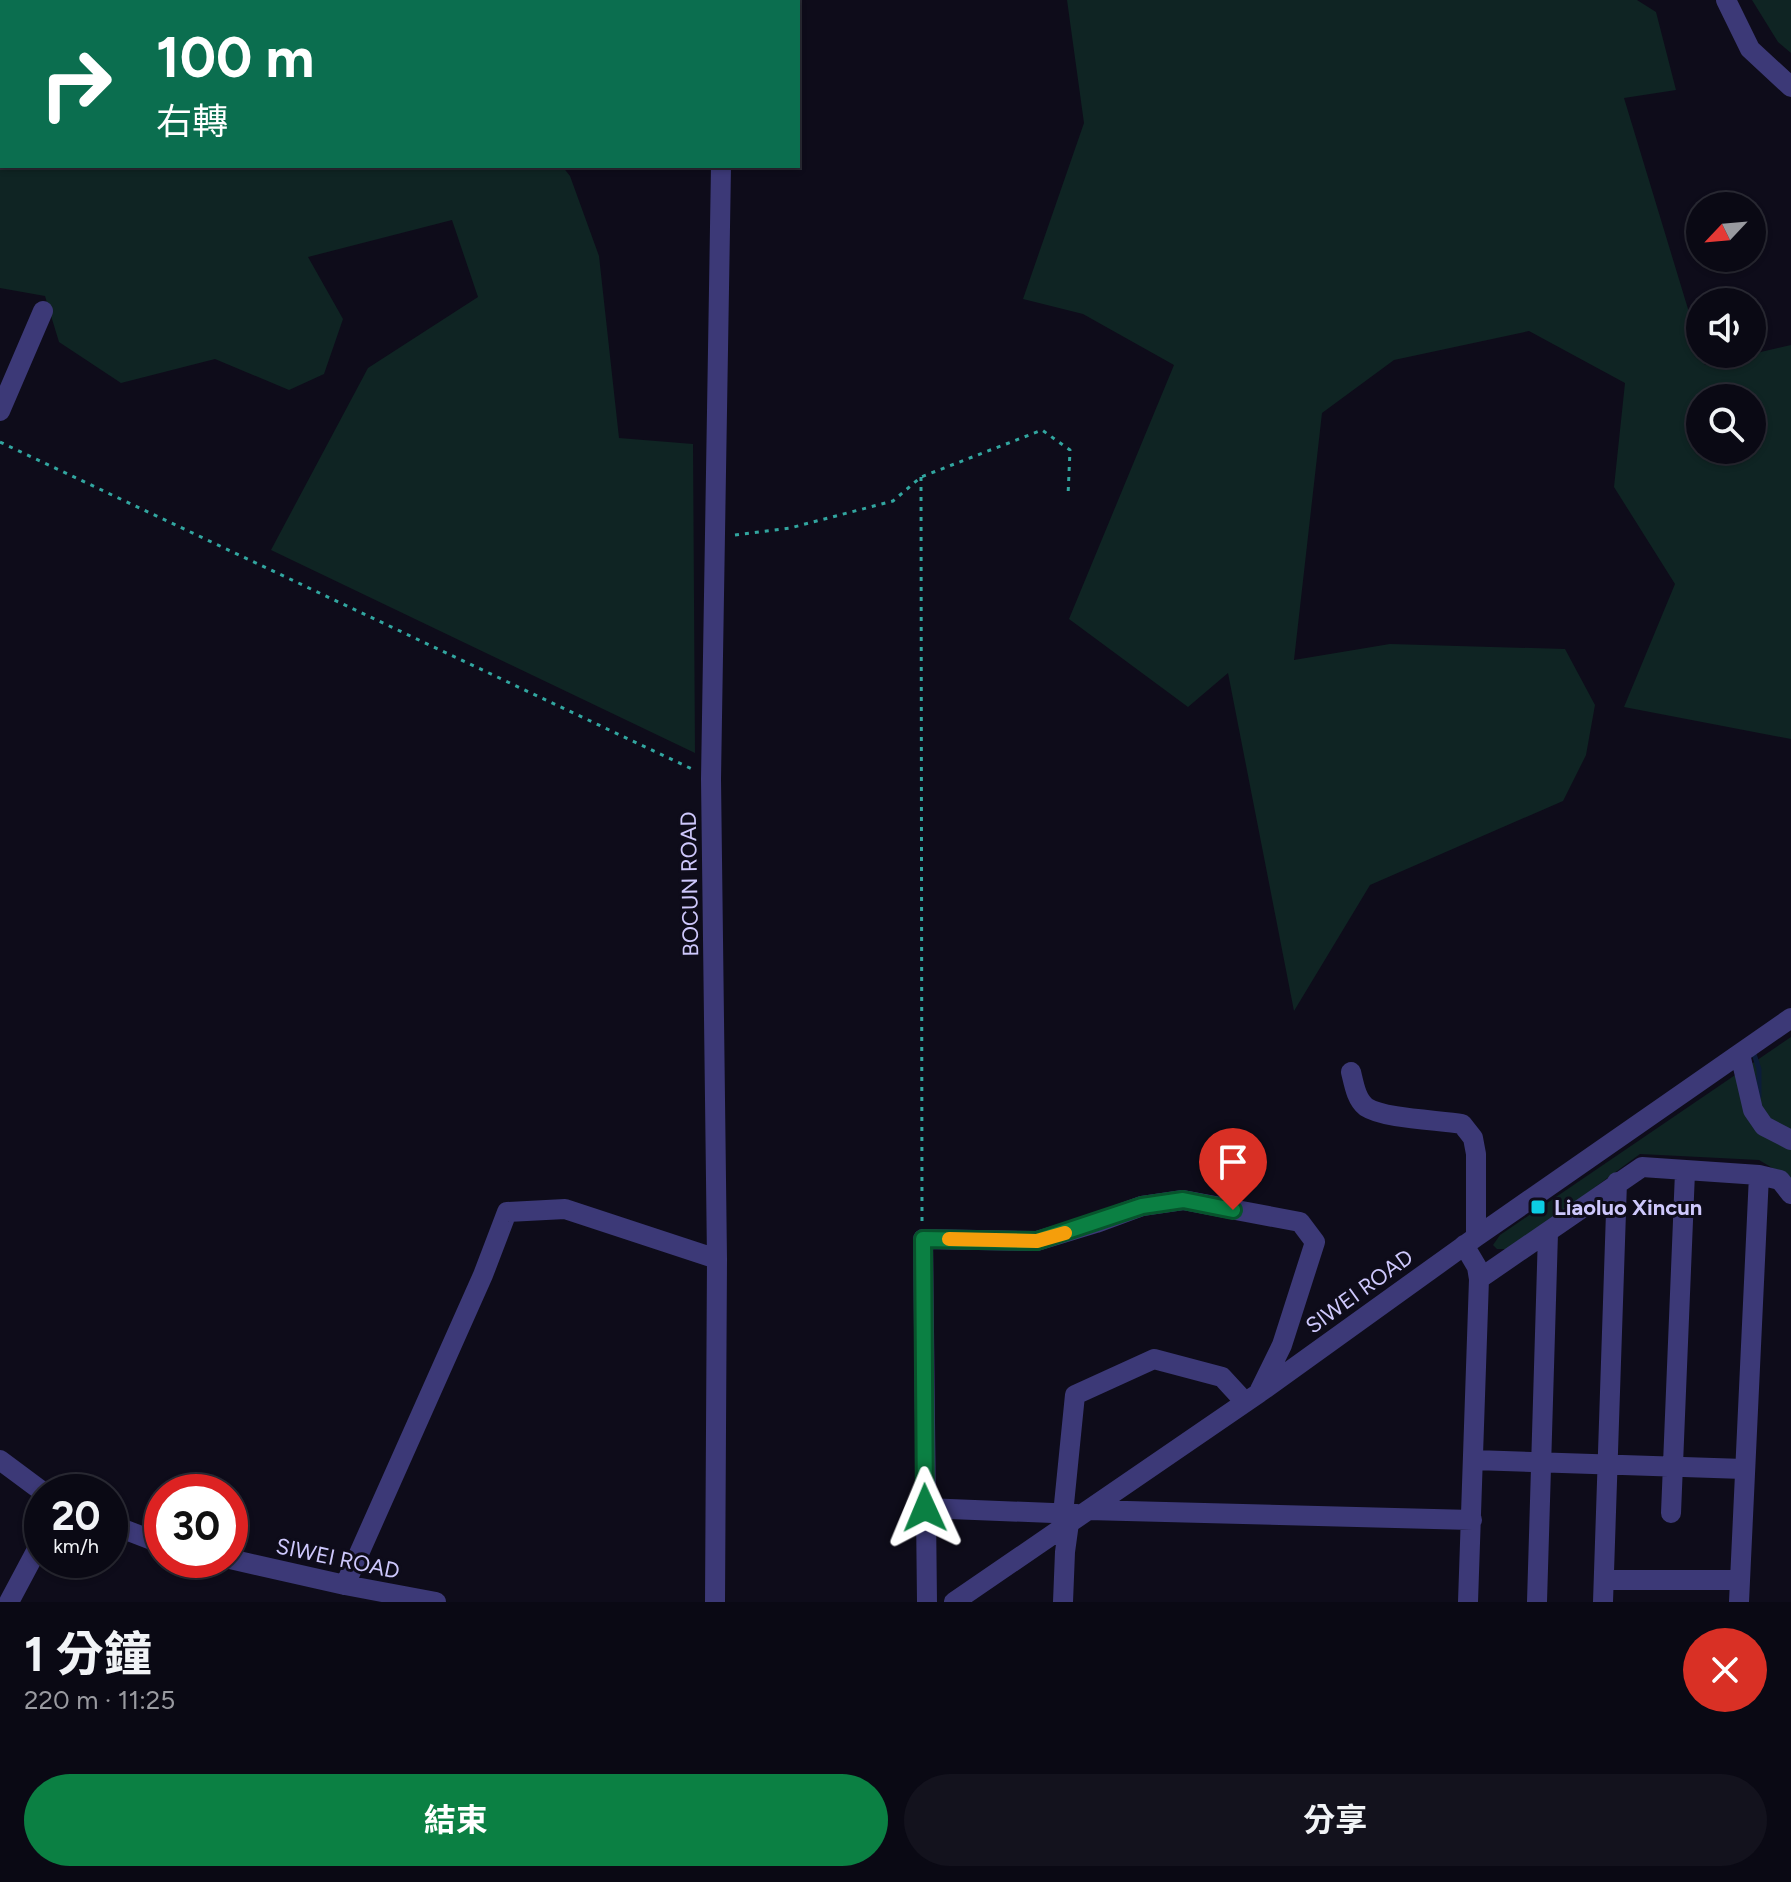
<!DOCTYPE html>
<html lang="zh-TW">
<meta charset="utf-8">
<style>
:root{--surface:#0a0914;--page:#13121d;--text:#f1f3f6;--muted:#999aa0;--line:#2a2a34;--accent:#0b8043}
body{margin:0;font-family:Figtree,"Noto Sans TC",sans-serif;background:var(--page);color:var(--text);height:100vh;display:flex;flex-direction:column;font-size:30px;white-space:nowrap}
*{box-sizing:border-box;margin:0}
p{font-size:26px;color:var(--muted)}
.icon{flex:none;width:44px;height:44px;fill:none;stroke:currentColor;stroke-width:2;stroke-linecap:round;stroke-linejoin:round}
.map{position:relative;height:1602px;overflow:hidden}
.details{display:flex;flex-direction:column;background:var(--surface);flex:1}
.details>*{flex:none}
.guide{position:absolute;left:0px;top:0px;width:800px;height:168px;box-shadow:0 2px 6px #0004,0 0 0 2px var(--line);background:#0b6e4f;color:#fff;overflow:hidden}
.needle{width:52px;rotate:244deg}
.controls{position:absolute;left:1686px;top:192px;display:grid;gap:16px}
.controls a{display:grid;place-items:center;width:80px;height:80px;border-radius:50%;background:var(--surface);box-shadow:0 2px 6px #0004,0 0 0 2px var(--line);font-size:40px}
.speed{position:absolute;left:24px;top:1474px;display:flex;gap:16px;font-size:40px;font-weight:700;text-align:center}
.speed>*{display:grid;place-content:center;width:104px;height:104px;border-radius:50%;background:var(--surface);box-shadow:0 2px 6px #0004,0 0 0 2px var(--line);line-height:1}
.speed small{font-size:20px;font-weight:400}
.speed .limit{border:12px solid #d22;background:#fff;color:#111}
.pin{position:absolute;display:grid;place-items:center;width:68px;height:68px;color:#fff;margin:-82px -34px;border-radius:50% 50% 50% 0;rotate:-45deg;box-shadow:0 0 8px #0007}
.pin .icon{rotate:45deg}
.me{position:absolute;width:88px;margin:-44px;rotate:359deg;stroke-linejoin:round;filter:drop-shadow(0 0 6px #0008)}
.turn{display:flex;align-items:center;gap:28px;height:168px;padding:0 24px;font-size:36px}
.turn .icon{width:104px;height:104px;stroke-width:2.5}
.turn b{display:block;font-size:56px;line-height:68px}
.round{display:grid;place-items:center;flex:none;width:84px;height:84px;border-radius:42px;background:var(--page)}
.head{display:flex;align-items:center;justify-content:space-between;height:136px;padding:0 24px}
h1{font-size:48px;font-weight:700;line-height:60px}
.action{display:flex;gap:16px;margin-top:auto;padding:16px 24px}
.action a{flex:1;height:92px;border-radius:48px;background:var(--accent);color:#fff;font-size:32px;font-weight:700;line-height:92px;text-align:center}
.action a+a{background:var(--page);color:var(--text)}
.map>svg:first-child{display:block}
.green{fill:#0f2423;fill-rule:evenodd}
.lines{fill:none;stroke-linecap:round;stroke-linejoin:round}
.stream{stroke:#0c1c39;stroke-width:5}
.path{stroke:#32a6a0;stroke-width:3;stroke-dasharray:4 6;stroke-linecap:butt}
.minor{stroke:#3c3977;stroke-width:20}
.route-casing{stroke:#07532c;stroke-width:20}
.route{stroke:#0b8043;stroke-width:14}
.slow{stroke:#f59e0b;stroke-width:14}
.poi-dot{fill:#0ccde4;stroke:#0e0c1a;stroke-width:3}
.labels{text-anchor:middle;stroke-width:6;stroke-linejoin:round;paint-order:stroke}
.street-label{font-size:22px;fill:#cec8fc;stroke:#0e0c1a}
.poi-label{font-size:22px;font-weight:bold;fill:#cec8fc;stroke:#0e0c1a;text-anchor:start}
</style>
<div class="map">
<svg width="1791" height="1602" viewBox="0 0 1791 1602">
<rect width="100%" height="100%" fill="#0e0c1a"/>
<path class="green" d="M0,0H559L2,2V166H562L570,176L599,256L619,438L693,444L695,753L271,550L368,368L478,297L452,220L308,257L343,319L324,374L289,390L215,359L121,383L59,342L45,296L0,288Z
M1067,0H1637L1656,12L1676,90L1624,98L1705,365L1791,345V739L1624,707L1675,584L1614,487L1625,383L1529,331L1394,360L1322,413L1294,660L1390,644L1565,649L1595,705L1586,755L1563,801L1370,885L1294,1011L1228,673L1188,707L1069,619L1174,365L1083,314L1023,299L1084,123ZM1700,398H1752V450H1700Z
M1752,0H1791V53L1778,42Z
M1791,1037V1185L1781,1173L1759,1160L1640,1154L1511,1249H1497L1493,1245L1500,1235Z"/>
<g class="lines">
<path class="stream" d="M1753,1051L1759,1069V1096"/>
<path class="path" d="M0,442L694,770
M921,477L922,1222
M735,535L790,528L893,501L921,477L1042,430L1070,450L1068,496"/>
<path class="minor" d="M1726,0L1750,49L1791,87
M0,411L43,311
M1740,1054L1753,1110L1764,1126L1791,1140
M1351,1072C1354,1084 1356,1099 1366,1107C1384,1119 1439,1120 1462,1124L1473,1138L1476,1154V1237
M1464,1245L1477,1267L1479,1279L1468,1602
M1479,1279L1642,1167L1759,1175L1780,1180L1791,1194
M0,1460L43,1492
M1474,1460L1744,1469
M925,1508L1077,1514
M1088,1510L1472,1520
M1671,1513L1685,1172
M1063,1514L1075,1395L1154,1359L1222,1377L1245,1402
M110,1524L162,1544
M230,1559L345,1585L436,1602
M1604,1580H1740
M345,1585L483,1275L507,1212L565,1209L717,1259
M9,1602L42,1540
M715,1602L717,1259L711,779L721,166
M927,1602L923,1239L1037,1241L1096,1223L1142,1206L1183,1200L1300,1222L1315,1242L1282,1345L1260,1390
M954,1602L1259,1393L1476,1237L1791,1018
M1063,1602L1065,1552L1069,1523
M1537,1602L1548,1233
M1603,1602L1617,1182
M1739,1602L1759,1175"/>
</g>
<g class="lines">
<defs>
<path id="route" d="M925,1508L923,1239L1037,1241L1142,1206L1183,1200L1233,1210"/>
</defs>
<use href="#route" class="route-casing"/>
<use href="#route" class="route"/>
<path class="slow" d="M949,1239L1037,1241L1065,1233"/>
</g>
<rect class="poi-dot" x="1530" y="1199" width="16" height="16" rx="4"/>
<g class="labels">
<g class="street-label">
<text transform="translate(689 884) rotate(-91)" y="8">BOCUN ROAD</text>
<text transform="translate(1359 1291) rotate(-36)" y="8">SIWEI ROAD</text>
<text transform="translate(338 1558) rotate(12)" y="8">SIWEI ROAD</text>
</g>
<g class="poi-label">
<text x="1554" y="1215">Liaoluo Xincun</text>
</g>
</g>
</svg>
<div class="controls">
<a><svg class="needle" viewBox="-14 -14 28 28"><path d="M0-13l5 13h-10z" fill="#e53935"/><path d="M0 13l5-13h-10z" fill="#999aa0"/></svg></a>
<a><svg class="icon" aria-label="sound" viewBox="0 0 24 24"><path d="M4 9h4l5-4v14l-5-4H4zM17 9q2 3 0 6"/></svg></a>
<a><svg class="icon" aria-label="search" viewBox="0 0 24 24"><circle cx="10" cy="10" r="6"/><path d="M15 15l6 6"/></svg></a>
</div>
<div class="speed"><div>20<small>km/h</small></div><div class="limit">30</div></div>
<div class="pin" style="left:1233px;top:1210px;background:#d93025"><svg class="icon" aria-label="arrive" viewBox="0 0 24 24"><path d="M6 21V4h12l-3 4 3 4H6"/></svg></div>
<svg class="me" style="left:925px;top:1508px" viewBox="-20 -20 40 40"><path d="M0-17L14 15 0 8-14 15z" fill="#0b8043" stroke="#fff" stroke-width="4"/></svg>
<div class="guide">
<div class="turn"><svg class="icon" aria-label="right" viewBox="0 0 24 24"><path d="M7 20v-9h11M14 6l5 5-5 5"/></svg><div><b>100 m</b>右轉</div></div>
</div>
</div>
<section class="details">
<div class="head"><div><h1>1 分鐘</h1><p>220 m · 11:25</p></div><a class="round" style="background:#d93025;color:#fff"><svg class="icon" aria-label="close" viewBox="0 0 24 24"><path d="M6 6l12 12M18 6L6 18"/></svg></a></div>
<div class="action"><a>結束</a><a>分享</a></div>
</section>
